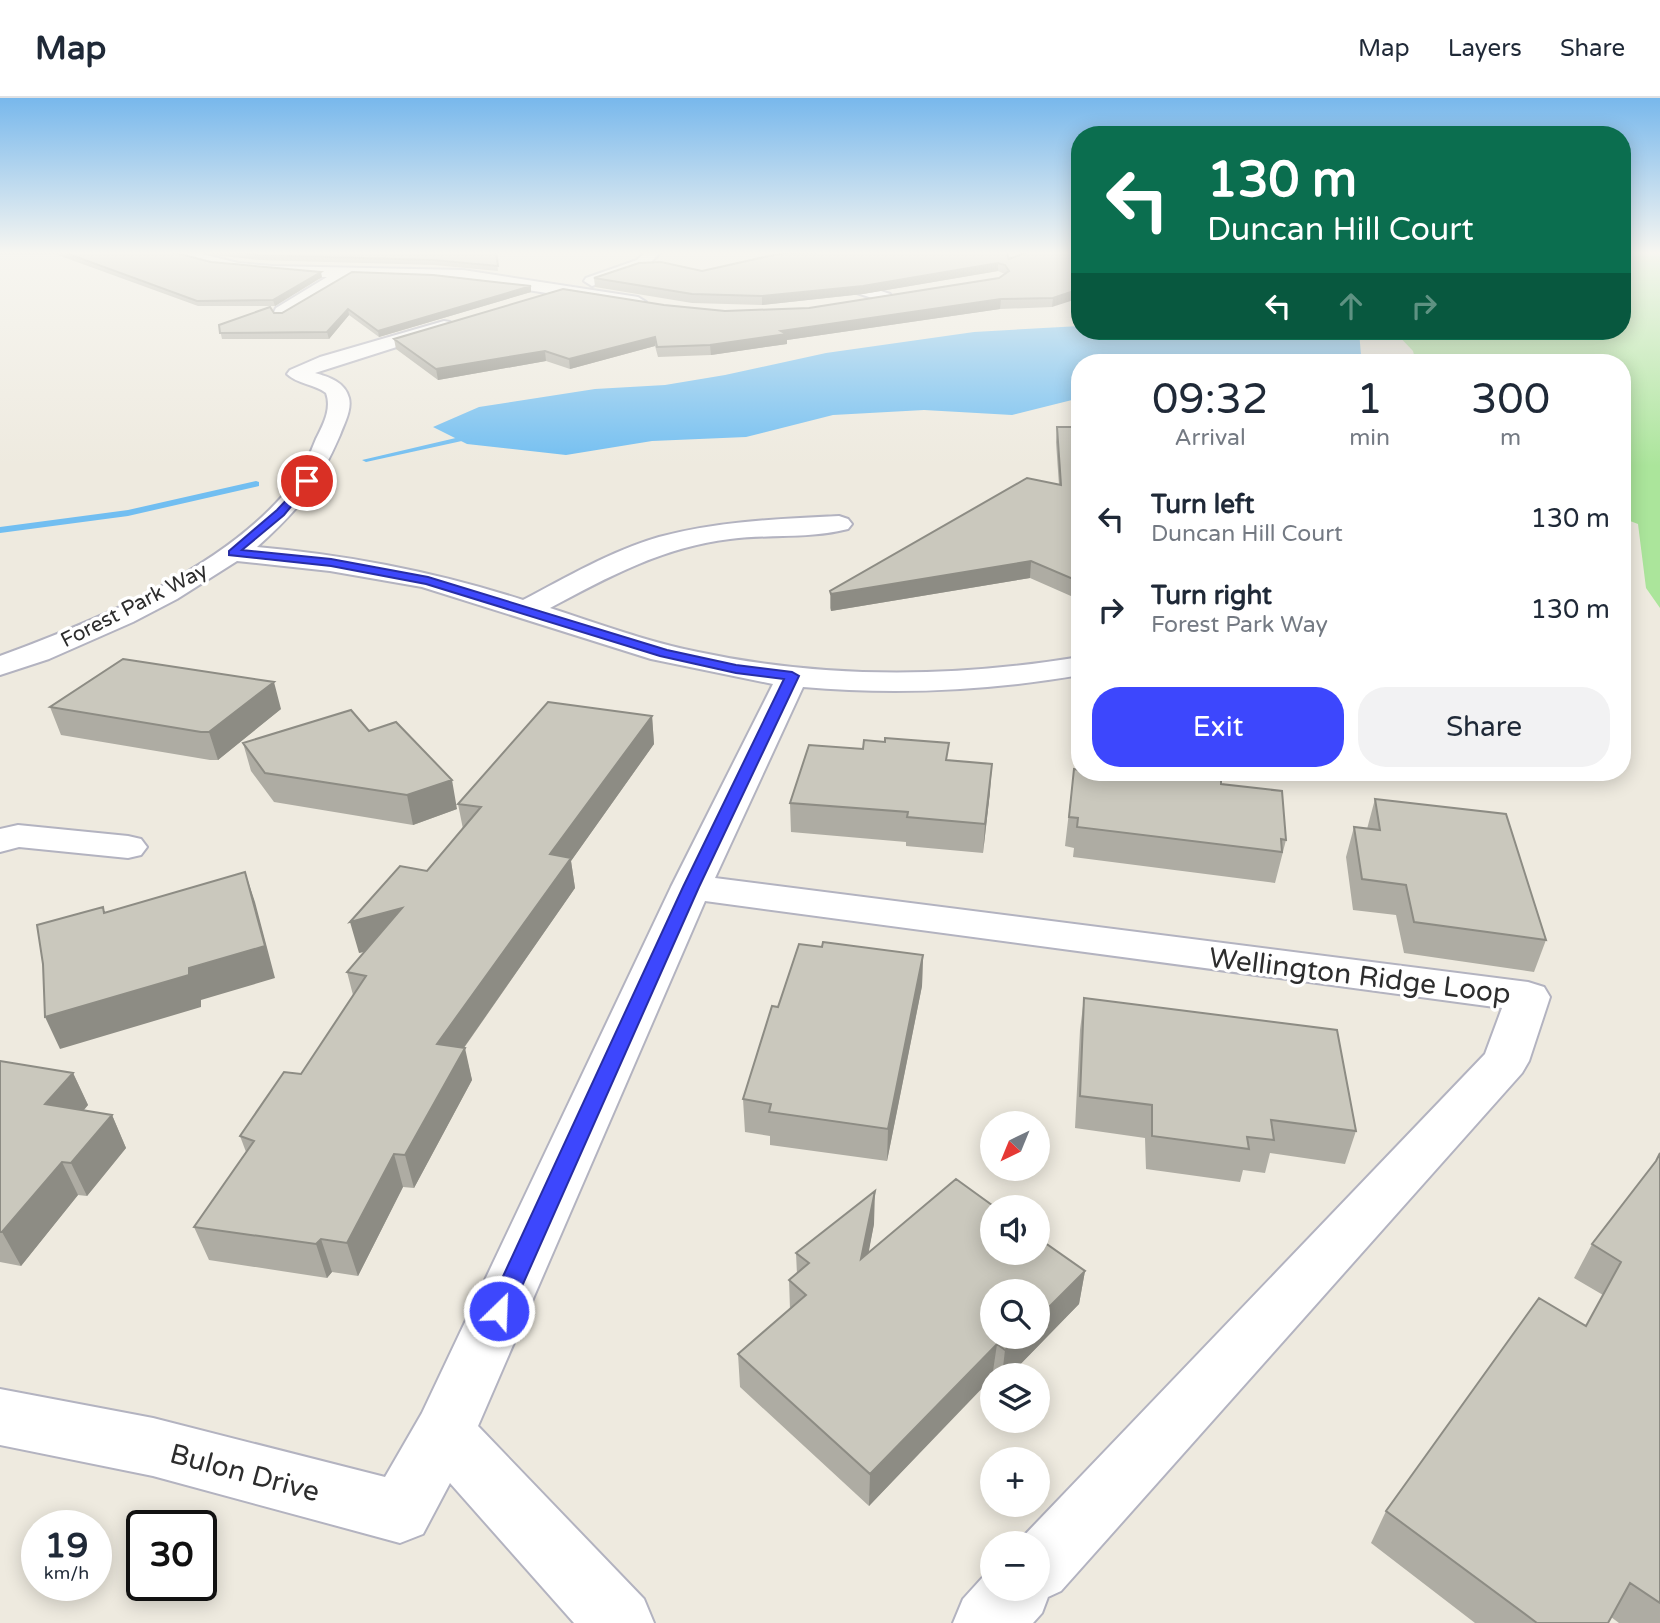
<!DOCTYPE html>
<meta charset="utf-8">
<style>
:root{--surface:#fff;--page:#f2f2f3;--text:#1f2937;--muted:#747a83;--line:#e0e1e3;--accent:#3d47fd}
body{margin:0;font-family:"Varela Round",sans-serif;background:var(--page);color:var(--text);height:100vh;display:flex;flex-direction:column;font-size:26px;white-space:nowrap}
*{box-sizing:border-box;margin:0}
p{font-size:23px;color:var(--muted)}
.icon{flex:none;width:38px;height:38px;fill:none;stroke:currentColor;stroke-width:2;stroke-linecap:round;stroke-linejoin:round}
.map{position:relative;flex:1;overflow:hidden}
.details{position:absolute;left:1071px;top:256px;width:560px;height:427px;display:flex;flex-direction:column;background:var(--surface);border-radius:28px;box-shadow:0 4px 18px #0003}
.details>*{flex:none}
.top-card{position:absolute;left:1071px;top:28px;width:560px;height:214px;border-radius:28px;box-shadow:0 4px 18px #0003;background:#0b6e4f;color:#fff;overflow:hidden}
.needle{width:46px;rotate:223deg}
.buttons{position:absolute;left:980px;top:1013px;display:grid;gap:14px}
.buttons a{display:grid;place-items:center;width:70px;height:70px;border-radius:50%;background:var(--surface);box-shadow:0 4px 18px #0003;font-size:35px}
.speed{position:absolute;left:21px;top:1412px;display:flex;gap:14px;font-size:35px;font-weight:700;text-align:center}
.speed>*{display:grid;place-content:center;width:91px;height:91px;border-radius:50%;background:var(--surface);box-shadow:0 4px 18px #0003;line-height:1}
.speed small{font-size:18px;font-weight:400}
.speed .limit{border:4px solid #111;border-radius:10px;background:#fff;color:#111}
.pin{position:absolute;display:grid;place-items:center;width:60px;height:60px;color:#fff;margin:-30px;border:4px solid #fff;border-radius:50%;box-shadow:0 2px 7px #0007}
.me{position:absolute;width:77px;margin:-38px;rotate:24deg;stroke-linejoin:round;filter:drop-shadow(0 0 5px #0008)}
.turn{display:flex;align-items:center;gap:24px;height:147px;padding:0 21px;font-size:32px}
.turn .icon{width:91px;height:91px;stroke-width:2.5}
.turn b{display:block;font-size:49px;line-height:60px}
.lanes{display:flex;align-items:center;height:66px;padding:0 21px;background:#0003;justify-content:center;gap:35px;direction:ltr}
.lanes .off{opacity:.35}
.eta{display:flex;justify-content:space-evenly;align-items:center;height:119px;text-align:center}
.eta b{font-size:42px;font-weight:600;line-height:49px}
.primary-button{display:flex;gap:14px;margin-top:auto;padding:14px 21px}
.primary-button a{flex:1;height:80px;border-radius:28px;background:var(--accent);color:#fff;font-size:28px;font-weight:600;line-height:80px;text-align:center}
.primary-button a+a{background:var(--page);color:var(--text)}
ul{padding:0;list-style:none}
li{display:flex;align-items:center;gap:21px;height:91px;padding:0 21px}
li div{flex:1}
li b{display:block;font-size:26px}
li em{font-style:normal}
header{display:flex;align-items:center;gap:42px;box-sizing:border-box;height:98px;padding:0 35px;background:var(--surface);border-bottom:2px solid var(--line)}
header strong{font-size:33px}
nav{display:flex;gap:38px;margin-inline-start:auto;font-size:24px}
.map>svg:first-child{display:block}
.green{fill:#abe59b}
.water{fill:#71bef1}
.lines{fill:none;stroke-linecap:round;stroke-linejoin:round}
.stream{fill:#71bef1;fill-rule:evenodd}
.minor-casing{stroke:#b3b3c0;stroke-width:4}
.minor{fill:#fff;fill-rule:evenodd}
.wall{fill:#aeaca3}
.shaded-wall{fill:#8d8c84}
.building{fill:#cac8bd;stroke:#8d8c84;stroke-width:2}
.route{fill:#3d47fd;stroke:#282ea4;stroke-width:2}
.labels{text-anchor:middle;stroke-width:7;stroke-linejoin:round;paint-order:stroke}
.far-street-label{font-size:21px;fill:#2d2d2d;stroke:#fff}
.near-street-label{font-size:28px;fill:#2d2d2d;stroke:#fff}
</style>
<header>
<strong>Map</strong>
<nav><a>Map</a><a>Layers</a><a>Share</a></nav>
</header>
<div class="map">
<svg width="1660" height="1525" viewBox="0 0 1660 1525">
<rect width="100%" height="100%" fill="#eeeadf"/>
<path class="green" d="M1622,154H1660V510L1646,490L1638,426L1622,420V264H1416L1413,253L1394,233H1622Z"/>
<path class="water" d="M1080,228V233H1359L1361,257L1355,264H1080V300L1012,317L924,312L833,317L746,339L652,343L566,357L467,346L433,329L479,309L595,291L665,287L725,277L826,255L974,234Z"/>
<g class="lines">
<path class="stream" d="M477,335L481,337L480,339L366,364L362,362Z
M256,383L259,384V388L128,418L0,435V429L128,412Z"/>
<defs>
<path id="minor" d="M172,154H194L238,165L272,168L463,172L638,199L646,204L638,209L463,182L349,179L282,219L276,218L274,214L276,210L327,179C293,179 196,177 172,154Z
M645,154H661L647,168L592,188L584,183L586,180L637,162Z
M848,182L890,196L892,199L884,204L842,190L840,187L842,184Z
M444,223L450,224L453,228L450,232L315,275C329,279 345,284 349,300C352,312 344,326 340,337C318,388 298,412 257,449C348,457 436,474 523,502C567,479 611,453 659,439C718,423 778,421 839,418L848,421L852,426L848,431C810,441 768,436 730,441C663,449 608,479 550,510C599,526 648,544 698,554C824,581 953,580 1080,559V577C987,593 896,597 803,589L715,780L1528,884L1544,889L1550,899L1529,963L1522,975L1061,1493L1048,1499L1042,1515L1033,1525H953L963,1501L992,1469V1491H1038V1446H1016L1485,956L1502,910L705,803L478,1328L644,1501L654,1525H574L450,1385L423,1436L400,1445L153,1378L0,1347V1291L153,1320L385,1379L422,1315L671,789L773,586L651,561L422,489L330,473L237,463L177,501L133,524L49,561L0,577V558C100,521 233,468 298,379C306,367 311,353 316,341C323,327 332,311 326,295C315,286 297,286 287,276L290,272L320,259Z
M1504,233H1567C1559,241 1512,241 1504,233Z
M18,727L128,738L141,741L147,749L141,757L128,760L19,749L0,754V731Z"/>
</defs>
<use href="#minor" class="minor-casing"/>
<use href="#minor" class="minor"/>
</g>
<path class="wall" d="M0,154H172L211,164L322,179L275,208H198L55,156L0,157Z
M204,154H496L498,173L434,167L259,162L215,157Z
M1080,154L1052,209L1000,211L787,242V246L711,257L658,259L655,248L570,271L546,263L438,282L396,251L394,241L664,207L725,213L809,210L999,180L1005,176L998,173L863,196L762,207L692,205L595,189L594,180L702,173L1009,161Z
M531,188V194L379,239L349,217L329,241H222L219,227L282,215Z
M1080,328V502L1030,480L831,513L830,510V493L1059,387L1056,344L1057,329H1074Z
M50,609L281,611L218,662H210L61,637Z
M652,618L654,646L571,763L575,790L464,950L472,982L414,1090L403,1089L358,1178L332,1174L327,1180L209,1162L194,1129L246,1054L240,1038L301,976L353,897L347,874L364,854L359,855L463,731L458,706Z
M369,633L457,711L413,727L274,704L251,673L243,645Z
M948,662L990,694L983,755L906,748V744L791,734L790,705Z
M1074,671L1156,681L1157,674L1221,686L1286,742L1275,785L1073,759L1074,750L1065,748Z
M1375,701L1546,842L1534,874L1404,855L1396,817L1353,812L1346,759L1354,729L1367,731Z
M822,849L923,857L922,888L887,1063L770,1047V1038L745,1034L743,1001L778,909Z
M1084,900L1356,1033L1345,1066L1270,1055L1265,1075L1243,1072L1240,1084L1146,1071L1145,1040L1075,1030L1080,932Z
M0,963L73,975L88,1007L83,1013L112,1017L126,1050L87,1098L78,1097L21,1168L0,1164Z
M1660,1055V1525H1619L1611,1519L1608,1525H1475L1371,1445L1386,1413L1586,1228L1603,1197L1574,1180L1592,1146L1656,1063Z
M874,1126L868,1155L1085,1173L1079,1206L1009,1278H992L869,1408L740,1289L738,1256L790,1211L789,1182L797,1176L796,1155Z"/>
<path class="shaded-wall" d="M998,165V173L863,196L762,207V198Z
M321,174L322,179L275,208L273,202Z
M531,188V194L379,239L378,233Z
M1080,191V200L1052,209L1053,200Z
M1001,201L1000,211L787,242V246L711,257L710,247L781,233Z
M348,211L349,217L329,241L327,234Z
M655,239V248L570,271L569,261Z
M545,253L546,263L438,282L436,271Z
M1031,463L1030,480L831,513V496Z
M274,584L281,611L218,662L209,634Z
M652,618L654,646L571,763L575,790L444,978L437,946L550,756Z
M992,666L990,694L983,755L985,726Z
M452,682L457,711L413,727L407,697Z
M245,774L255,804L275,880L201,902V909L60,951L45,919L189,870Z
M402,810L409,840L359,855L350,824Z
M923,857L922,888L887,1063L888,1031Z
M465,950L472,982L414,1090L405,1057Z
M73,975L88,1007L61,1039L45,1006Z
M112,1017L126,1050L87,1098L71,1065Z
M394,1056L403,1089L358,1178L347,1145Z
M62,1064L78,1097L21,1168L2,1134Z
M875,1093L874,1126L861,1195V1161Z
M321,1141L332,1174L327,1180L316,1146Z
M1085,1173L1079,1206L1009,1278H1002L1005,1252L1019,1239H1038V1220Z
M997,1246L992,1280L869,1408L870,1376Z"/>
<path class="building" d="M63,154H172L211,164L321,174L273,202L197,203Z
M230,154H496L498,168L433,162L258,157Z
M823,154H1006L1009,161L1028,154H1080V191L1053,200L1001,201L781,233L787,236L710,247L657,249L655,239L569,261L545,253L436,271L394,241L563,191L664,207L725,213L809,210L999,180L1009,173L1005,167L998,165L863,188L762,198L692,196L594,180L639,165L661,164L702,173L778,156Z
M352,174L433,177L531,188L378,233L348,211L327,234L220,235L219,227L270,209L274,215H282Z
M1080,328V484L1031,463L831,496L830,493L1027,380L1061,387L1057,329H1074Z
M123,561L274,584L209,634H201L50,609Z
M548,604L652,618L550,756L571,760L437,946L465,950L405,1057L394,1056L347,1145L321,1141L316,1146L194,1129L254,1043L240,1038L284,974L301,976L366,878L347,874L402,810L350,824L400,768L427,773L481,709L458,706Z
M351,612L369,633L396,624L452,682L407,697L265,675L243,645Z
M885,640L949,645L946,662L992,666L985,726L907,719L908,714L790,705L809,647L863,651L864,642L885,644Z
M1074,671L1080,672V674H1095L1157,681L1158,674H1175L1221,679V686L1282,693L1286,742L1281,741L1282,754L1077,729L1078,720L1069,719Z
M1375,701L1506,716L1546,842L1414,824L1406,787L1362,781L1354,729L1380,732Z
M245,774L265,848L189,870V877L45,919L43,866L37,827L103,809L104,815Z
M823,844L923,857L888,1031L769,1014L771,1006L743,1001L772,908L778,909L799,846L822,849Z
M1084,900L1337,932L1356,1033L1271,1022L1274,1042L1247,1039L1249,1051L1152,1038V1007L1080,998Z
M0,963L73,975L45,1006L112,1017L71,1065L62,1064L2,1134H0Z
M1660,1055V1505L1630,1485L1608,1525H1537L1386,1413L1539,1200L1586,1228L1621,1164L1592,1146L1656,1063Z
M956,1081L996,1110H992V1155H1038V1140L1085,1173L1038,1220V1194H992V1239H1019L1005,1252L997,1246L870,1376L738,1256L806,1197L789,1182L809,1165L796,1155L875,1093L861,1161Z"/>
<linearGradient id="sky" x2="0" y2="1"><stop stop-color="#78b8ec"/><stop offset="0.42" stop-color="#f7f6f1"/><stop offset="1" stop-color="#f7f6f1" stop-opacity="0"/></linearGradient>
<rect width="1660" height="368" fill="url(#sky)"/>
<path class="route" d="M307,380L312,383L284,417L242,452L331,461L428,479L667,552L736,567L792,574L799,578L699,789L511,1213L507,1220L499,1223L491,1220L487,1213L683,789L784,581L736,575L660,558L426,486L331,468L229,457V453L277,412Z"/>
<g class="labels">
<g class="far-street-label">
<text transform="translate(134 507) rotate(-27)" y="7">Forest Park Way</text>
</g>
<g class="near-street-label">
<text transform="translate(1360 877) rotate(7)" y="10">Wellington Ridge Loop</text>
<text transform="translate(245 1374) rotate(15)" y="10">Bulon Drive</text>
</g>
</g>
</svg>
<div class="buttons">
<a><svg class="needle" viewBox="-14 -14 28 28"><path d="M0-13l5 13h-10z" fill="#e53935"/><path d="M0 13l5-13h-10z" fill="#747a83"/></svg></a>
<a><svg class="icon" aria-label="sound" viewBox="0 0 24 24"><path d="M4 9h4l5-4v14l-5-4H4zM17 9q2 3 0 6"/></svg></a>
<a><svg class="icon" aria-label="search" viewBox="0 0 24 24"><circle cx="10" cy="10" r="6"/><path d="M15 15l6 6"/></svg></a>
<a><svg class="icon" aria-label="layers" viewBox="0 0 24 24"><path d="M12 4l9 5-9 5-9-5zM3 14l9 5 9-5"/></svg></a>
<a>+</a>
<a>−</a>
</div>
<div class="speed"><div>19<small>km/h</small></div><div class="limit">30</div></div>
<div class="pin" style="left:307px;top:383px;background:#d93025"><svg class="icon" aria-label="arrive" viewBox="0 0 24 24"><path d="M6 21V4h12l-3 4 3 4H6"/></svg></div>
<svg class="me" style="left:499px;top:1213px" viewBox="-20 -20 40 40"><circle r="17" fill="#3d47fd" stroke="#fff" stroke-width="3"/><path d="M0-11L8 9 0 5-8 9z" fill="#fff"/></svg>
<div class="top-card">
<div class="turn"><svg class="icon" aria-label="left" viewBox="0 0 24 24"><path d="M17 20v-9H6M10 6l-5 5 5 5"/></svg><div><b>130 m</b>Duncan Hill Court</div></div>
<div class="lanes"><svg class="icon" aria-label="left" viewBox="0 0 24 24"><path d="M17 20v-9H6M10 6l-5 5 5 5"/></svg><svg class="icon off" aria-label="ahead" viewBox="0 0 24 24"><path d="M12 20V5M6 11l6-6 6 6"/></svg><svg class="icon off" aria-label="right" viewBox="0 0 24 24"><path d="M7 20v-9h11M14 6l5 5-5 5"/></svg></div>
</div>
<section class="details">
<div class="eta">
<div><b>09:32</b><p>Arrival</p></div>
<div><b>1</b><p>min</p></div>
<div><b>300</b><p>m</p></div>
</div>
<ul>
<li><svg class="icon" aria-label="left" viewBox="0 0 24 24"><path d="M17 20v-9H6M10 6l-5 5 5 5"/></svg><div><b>Turn left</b><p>Duncan Hill Court</p></div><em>130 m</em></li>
<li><svg class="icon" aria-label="right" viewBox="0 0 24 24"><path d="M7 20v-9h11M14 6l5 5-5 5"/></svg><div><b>Turn right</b><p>Forest Park Way</p></div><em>130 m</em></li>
</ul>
<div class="primary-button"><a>Exit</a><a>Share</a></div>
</section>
</div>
